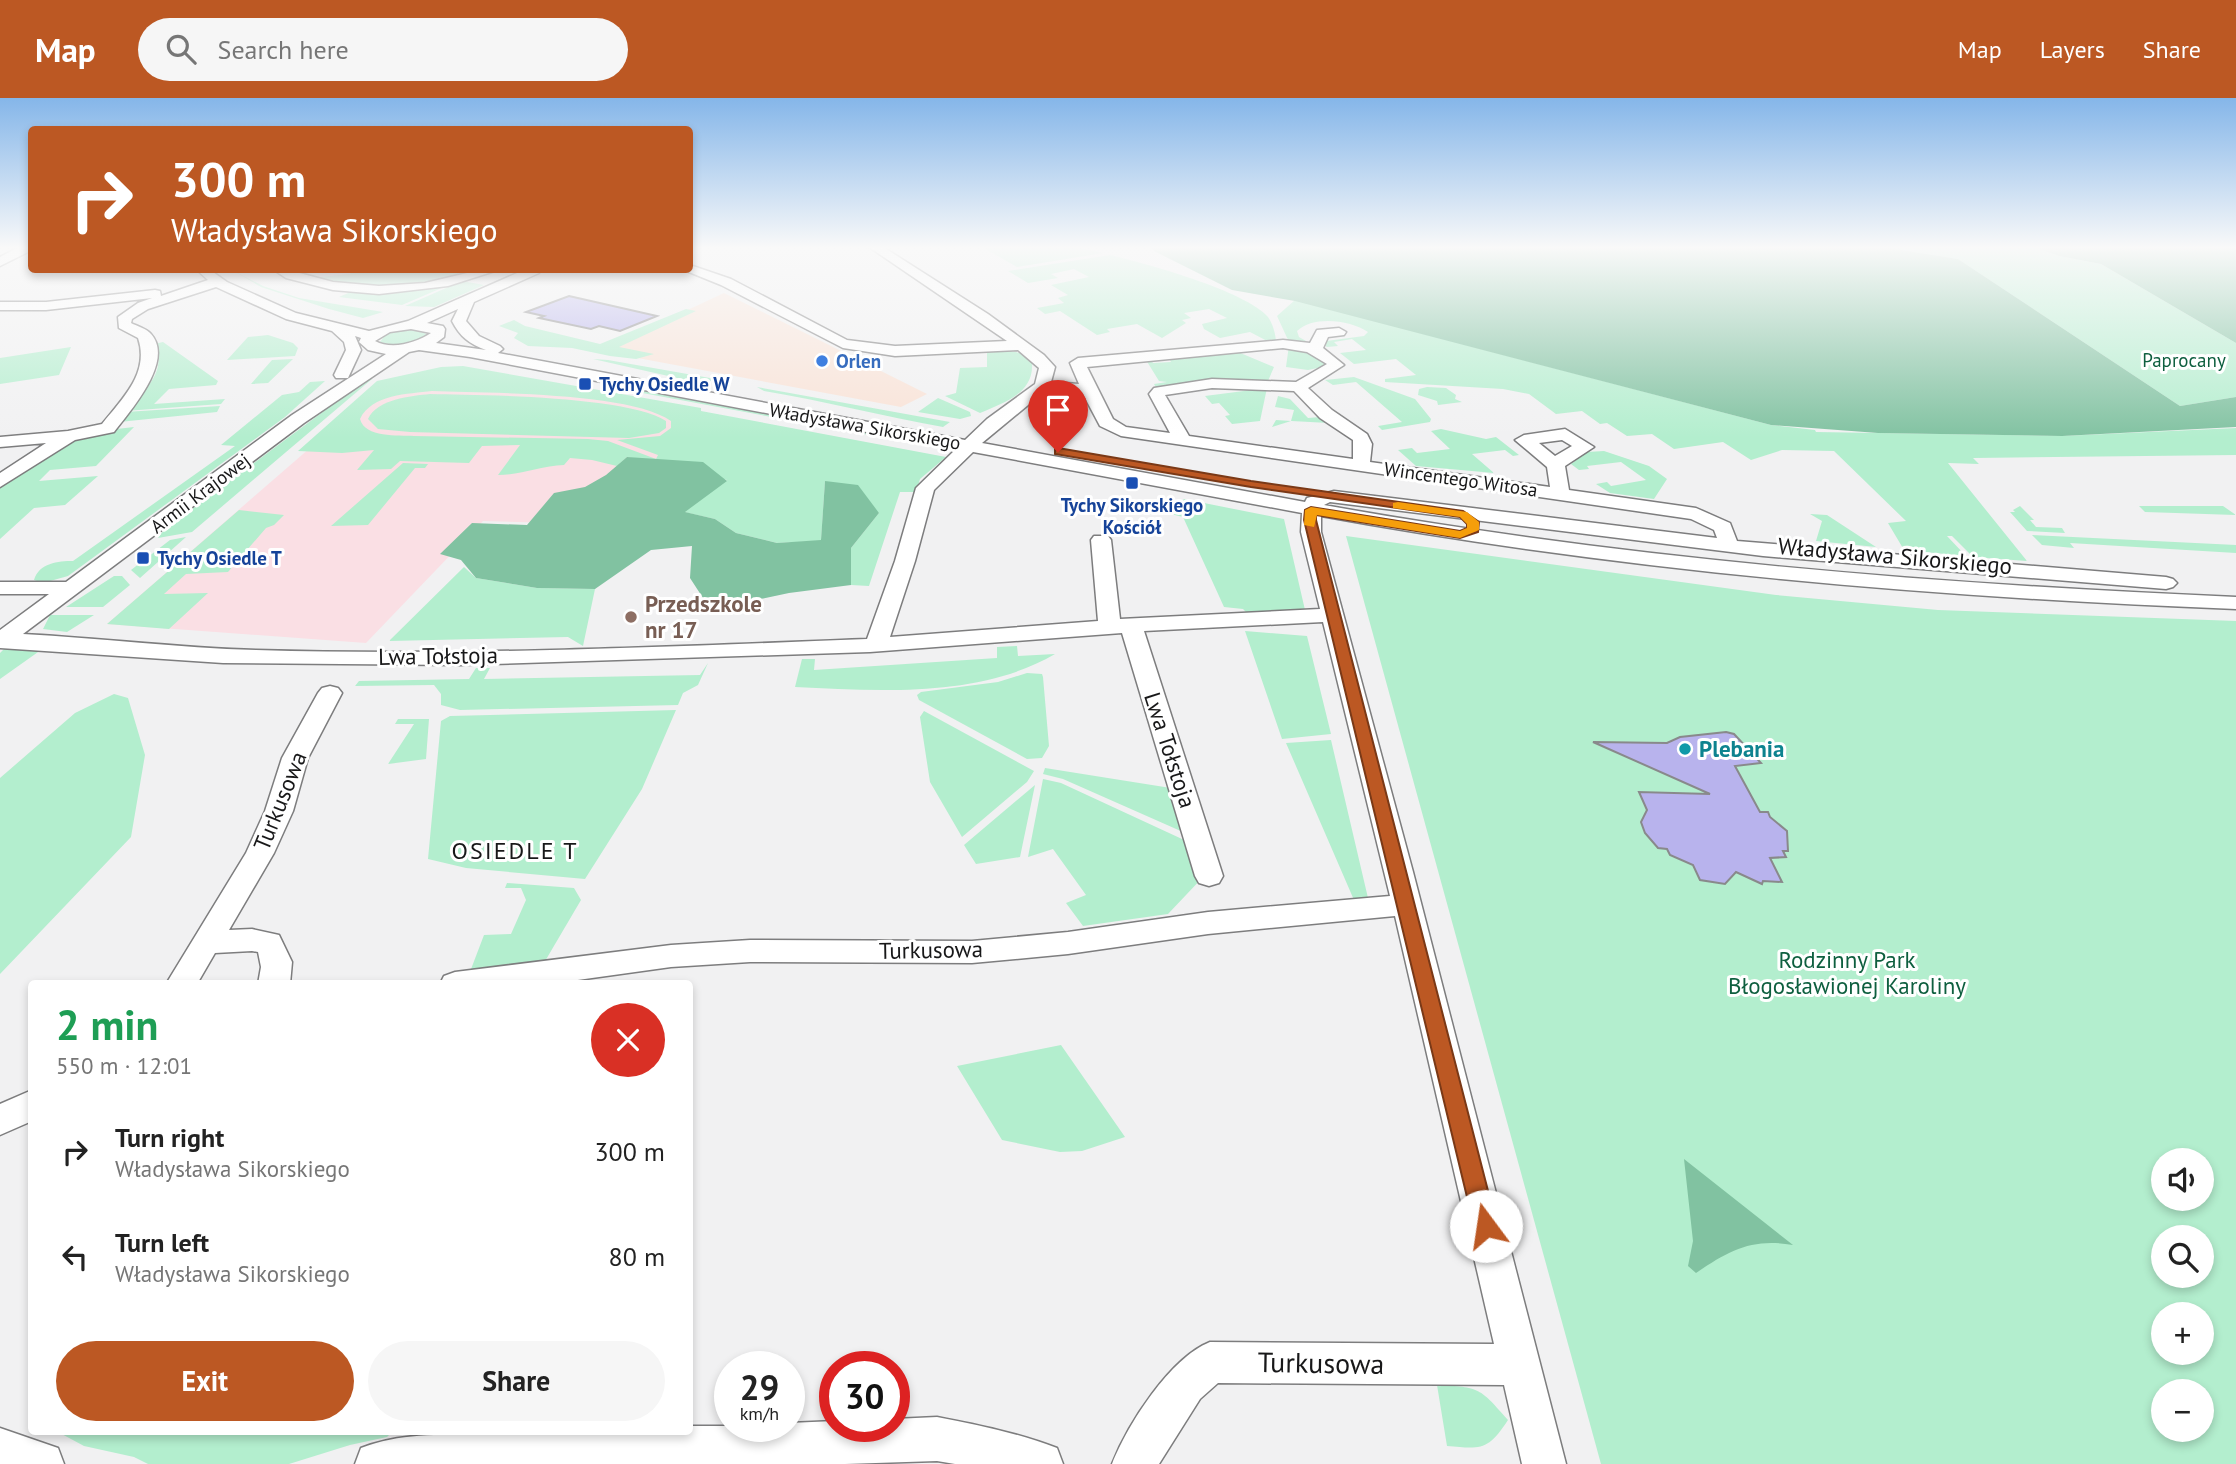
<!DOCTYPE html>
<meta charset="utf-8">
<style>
:root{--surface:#fff;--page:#f6f6f6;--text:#222;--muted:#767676;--accent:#bc5823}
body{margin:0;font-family:"PT Sans",sans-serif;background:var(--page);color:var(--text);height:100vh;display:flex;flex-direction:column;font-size:26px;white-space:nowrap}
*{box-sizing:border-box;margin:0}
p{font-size:23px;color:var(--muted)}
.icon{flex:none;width:38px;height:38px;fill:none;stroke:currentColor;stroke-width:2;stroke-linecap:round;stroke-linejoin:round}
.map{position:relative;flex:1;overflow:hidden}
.details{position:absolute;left:28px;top:882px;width:665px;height:455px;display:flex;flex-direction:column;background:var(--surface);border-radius:7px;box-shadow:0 4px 10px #0003}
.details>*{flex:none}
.hud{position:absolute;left:28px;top:28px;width:665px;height:147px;border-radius:7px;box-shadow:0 4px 10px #0003;background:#bc5823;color:#fff;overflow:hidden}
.controls{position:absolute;left:2151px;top:1050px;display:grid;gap:14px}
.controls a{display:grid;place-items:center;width:63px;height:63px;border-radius:50%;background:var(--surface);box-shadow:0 4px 10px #0003;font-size:35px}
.speed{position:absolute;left:714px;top:1253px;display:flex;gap:14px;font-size:35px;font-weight:700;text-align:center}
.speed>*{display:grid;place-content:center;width:91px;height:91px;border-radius:50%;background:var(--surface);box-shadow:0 4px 10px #0003;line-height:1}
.speed small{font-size:18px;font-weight:400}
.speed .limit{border:10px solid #d22;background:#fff;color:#111}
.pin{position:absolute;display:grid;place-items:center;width:60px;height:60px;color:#fff;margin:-72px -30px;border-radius:50% 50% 50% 0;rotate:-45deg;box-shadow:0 0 7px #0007}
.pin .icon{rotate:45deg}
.me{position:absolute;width:77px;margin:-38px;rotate:346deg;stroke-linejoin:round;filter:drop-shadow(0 0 5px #0008)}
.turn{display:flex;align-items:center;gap:24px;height:147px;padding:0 28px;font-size:32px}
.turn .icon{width:91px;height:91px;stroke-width:2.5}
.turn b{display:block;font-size:49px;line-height:60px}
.round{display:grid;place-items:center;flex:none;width:74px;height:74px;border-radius:37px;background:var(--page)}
.headline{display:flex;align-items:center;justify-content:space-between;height:119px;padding:0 28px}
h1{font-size:42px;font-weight:700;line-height:52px;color:#1e9e55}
.button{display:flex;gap:14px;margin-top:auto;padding:14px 28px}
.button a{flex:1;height:80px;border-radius:42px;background:var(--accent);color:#fff;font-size:28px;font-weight:700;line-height:80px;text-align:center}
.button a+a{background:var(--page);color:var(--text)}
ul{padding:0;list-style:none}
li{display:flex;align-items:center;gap:21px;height:105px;padding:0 28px}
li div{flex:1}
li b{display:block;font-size:26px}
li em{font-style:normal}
header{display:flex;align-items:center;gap:42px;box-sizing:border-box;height:98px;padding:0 35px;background:var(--accent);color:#fff}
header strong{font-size:33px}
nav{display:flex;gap:38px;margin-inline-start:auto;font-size:24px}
.search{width:490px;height:63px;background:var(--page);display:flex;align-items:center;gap:18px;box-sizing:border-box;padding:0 24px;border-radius:38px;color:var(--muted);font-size:26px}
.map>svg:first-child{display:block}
.commercial{fill:#f9e2d6}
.education{fill:#fadfe4}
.green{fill:#b3eece;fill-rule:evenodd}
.forest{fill:#81c2a1}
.building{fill:#b8b3ed;stroke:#89898b;stroke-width:2}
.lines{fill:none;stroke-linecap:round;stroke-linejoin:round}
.minor-casing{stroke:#7d7d7e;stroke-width:3}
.minor{fill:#fff;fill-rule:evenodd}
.route{fill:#bc5823;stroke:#7a3917;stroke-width:2}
.slow{fill:#f59e0b}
.shop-dot{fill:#3f7fe0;stroke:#fff;stroke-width:2.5}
.transit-dot{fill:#1a4fb4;stroke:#fff;stroke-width:2.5}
.education-dot{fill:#8d6e63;stroke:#fff;stroke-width:2.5}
.culture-dot{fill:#0f9aa8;stroke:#fff;stroke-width:2.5}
.labels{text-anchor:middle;stroke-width:6;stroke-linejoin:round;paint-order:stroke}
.far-park-label{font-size:19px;fill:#0e5f3f;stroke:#fff}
.far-shop-label{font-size:19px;font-weight:bold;fill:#366cbe;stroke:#fff;text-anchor:start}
.far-transit-label{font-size:19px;font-weight:bold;fill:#164399;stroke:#fff;text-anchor:start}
.far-street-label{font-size:19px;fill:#181819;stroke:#fff}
.street-label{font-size:23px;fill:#181819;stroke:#fff}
.education-label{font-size:23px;font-weight:bold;fill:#785e54;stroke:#fff;text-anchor:start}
.culture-label{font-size:23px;font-weight:bold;fill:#0d838f;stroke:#fff;text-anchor:start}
.park-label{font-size:23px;fill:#0e5f3f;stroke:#fff}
.neighbourhood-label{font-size:24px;letter-spacing:2px;fill:#181819;stroke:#fff}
.near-street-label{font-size:28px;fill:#181819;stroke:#fff}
</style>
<header>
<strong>Map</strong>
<div class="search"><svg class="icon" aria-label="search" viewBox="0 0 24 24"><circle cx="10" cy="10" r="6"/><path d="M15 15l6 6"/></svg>Search here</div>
<nav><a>Map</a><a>Layers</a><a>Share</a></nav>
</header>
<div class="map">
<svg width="2236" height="1366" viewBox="0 0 2236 1366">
<rect width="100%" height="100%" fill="#f1f1f2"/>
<path class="commercial" d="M724,195L809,237L927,296L901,309L600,253Z"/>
<path class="education" d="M443,273L701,313L595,426L483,423L366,545L107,526L355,311Z"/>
<path class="green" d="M982,149H1075L1103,155L1017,169Z
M1883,149H2034L2059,158L2101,166L2236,245V299L2180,308L1958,161Z
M1110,157C1145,165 1246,193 1268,219C1273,226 1276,237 1276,245H1271L1250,234L1220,240L1204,231L1202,226L1227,220L1209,211L1184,215L1191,220L1182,222L1186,225L1162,240L1137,226L1107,231L1110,234L1097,237L1060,213L1045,216L1037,210L1064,205L1058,200L1068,197L1051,187L1089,179L1074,171L1051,176L1058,180L1028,185L1008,173Z
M232,172L263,188L299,200L383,214L363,220L329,211L261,189Z
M352,172H459L458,176L445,184L376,189L309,180L350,176Z
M462,183L484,187L434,209L405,208Z
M451,186L402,207L339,199L355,192Z
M1295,202L1771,327L1815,332L1816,334L2062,338L2236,330V357L1973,360L1979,366L1948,365L2027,463L1973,459L1952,438H1947L1966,458L1904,452L1888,425L1906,423L1834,353L1782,352L1751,362L1723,344L1674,351L1652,336L1627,338L1607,325L1600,326L1582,313L1556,316L1529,296L1503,291L1385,284V281L1416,277L1396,261L1354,266L1340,255L1366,252L1352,241L1334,244L1338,248L1327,249L1319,244L1364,238L1368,234C1351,222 1313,217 1297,233L1299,239L1306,243L1289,244L1277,218Z
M686,211L696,213L619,249L654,256L636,261L610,258L572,250L528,248L514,240L518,235L499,228L514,222L525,228L600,246Z
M409,231L427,236C415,246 396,249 380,244L386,236Z
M268,237L293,245L298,250L295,258L227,262L248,239Z
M163,244L218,283L216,287L169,291L154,306L225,301L221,306L125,313C143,293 169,274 154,246Z
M1289,247L1325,263L1327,268L1308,272L1286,269Z
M71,249L59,277L0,286V260Z
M1010,253L1020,255L1032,265C1034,295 1005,304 980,315L945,298L956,295L960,270L987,269V254Z
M1238,254L1274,269L1268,283L1157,291L1154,286L1167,284L1159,283L1146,262L1150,261L1153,265L1171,264L1169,260Z
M293,261L268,285L251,286L272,262Z
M593,261L608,262L727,283L686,282Z
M463,268L701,310V313L946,359L920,381L916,394H900L869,488L851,487V450L879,415L825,383L821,443L777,445L736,435L715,421L684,414L727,382L627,359L617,368L592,362L570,360L564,367C541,368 521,377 498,377L520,347L482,348L469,365L400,363L391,371L357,372L374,352L342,355L298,353L377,283L441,269ZM432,293C486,295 631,294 671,323V330L660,338L617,342L658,357L656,361L608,343L588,341L414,338C398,337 365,340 360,321C372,296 408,296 432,293Z
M1354,279L1415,301L1431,321L1430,324L1382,332L1378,328L1402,324L1356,284L1333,287L1325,282Z
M367,281H372L192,434L158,440L164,432Z
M325,283L285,319L68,478L43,485L34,482C39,465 58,463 73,463L235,348L221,347L282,297L299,294L310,284Z
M610,289L643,291L923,343L918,346Z
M757,289L950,324L943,329C883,318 824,303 764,293Z
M1427,289L1446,290L1456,297L1455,301L1462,304L1438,307L1437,303L1418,297L1419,291Z
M1267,290L1260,323L1232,326L1225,318L1230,317L1219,305L1212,306L1205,298Z
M430,296C481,297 628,298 666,323V330L659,335L629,340L410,334L378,331L368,321C377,301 411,298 430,296Z
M1278,298L1290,301L1308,320L1320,319L1330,325L1291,323L1272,329L1276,322L1291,323L1294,312L1275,309Z
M938,300L970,314L971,318L960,321L918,314Z
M220,308L217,314L119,324L125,314Z
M134,329L96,368L50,372L39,383L98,378L65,407L34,410L0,441V387L82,335Z
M1441,331L1486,341L1496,339L1519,357L1513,358L1505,352L1472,356L1494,375L1416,368L1398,352L1412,350L1417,355L1450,351L1431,333Z
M1604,353L1649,368L1667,381L1654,401L1610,395L1596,386L1607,384L1611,388L1646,382L1621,364L1587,368L1589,371L1579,372L1571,366L1587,354Z
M403,365L428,366L425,370H415L368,427L331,428Z
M1184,401L1284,421L1305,512L1248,516L1243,511L1224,509L1183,419L1171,416Z
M2020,408L2034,422H2030L2036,429L2062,430L2065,435L2027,433L2010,414H2015L2013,412Z
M2139,408H2223L2236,417L2145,414Z
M239,412L284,417L274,427L266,430L228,474L186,476L164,496L208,495L169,531L107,526Z
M1810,416L1827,417L1876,449L1816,443L1822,423Z
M2032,437L2236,447V455L2070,445L2074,450L2042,447Z
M1346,438L1776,497L1938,512L2236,523V1366H1601ZM2163,1062H2202V1101H2163ZM2163,1139H2202V1178H2163ZM2163,1216H2202V1255H2163ZM2163,1293H2202V1332H2163Z
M186,439L140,480L131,472L170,442Z
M464,469L476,480L537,490L595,491L583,548L568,539L389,543Z
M114,478H122L130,487L103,509H66Z
M50,517H94L67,534L43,531Z
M1245,533L1307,538L1331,636L1282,641Z
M48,547L0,581V555L5,550Z
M1017,548L1018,558L1055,556C980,600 879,593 795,589L802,561H815L814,572L997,560V549Z
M708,565L698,587L683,595L678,607L460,612L441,607V596L434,587L355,588L359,583L469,581L476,570H490L484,581L700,577Z
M1027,575L1042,576L1043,579L1049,648L1042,660L1027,661L919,602L917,597L921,594L998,584Z
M114,596L128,600L145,657L131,739L0,876V680L75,615Z
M676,612L642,691L585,781L466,770L428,761L441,623L450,618Z
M924,613L1034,673L1027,684L962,739L930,684L920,619Z
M398,621H429L426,661L388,666L414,626H395Z
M1331,642L1368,800L1354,802L1286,645Z
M1045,670L1177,691L1192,738L1063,681L1043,676Z
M1043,681L1061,685L1195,747L1204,778L1168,816L1083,828L1066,805L1086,797L1053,751L1028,759Z
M1035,687L1020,759L976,766L964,747Z
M507,785L574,790L581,802L541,870L468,879L484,837L511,836L526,802L521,790H505Z
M1061,947L1125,1039L1082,1053L1060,1054L1002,1042L957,968Z
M1437,1287C1480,1289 1480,1290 1508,1322C1488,1353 1481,1351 1447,1348Z
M58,1334H392L387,1339L350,1347L289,1366H148L134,1359L84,1348Z"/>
<path class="forest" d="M1151,149H1883L1958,161L2180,308L2236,299V329L2062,338L1878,335L1771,327L1295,203L1232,192L1154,153Z
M2034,149H2236V245L2101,166L2059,158Z
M627,359L703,364L727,383L685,414L715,421L736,435L777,445L821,442L825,383L858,387L879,415L851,450V487L789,495L747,504L703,500L690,480L692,448L651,452L595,491L537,490L476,480L461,462L440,456L472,425L527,427L554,395L585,389L606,377Z
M1684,1061L1793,1147C1752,1140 1730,1152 1696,1175L1688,1168L1693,1143Z"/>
<path class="building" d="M569,198L657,218L620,233L599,228L591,231L539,220L544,218L526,214Z
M1726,634L1734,636L1761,665L1735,668L1760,714H1768L1770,719L1787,733L1788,753H1783L1786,759L1770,760L1782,784L1763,783L1762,786L1736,774L1725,786L1700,782L1693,767L1670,757L1667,751L1658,750L1645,735L1641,724L1647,712L1639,694L1710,696L1593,644L1667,645L1680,639Z"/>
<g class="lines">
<defs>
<path id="minor" d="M19,149H32V152L0,168V159Z
M869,149H883L988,216L1044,257L1055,269L1051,284L1079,286L1070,265L1078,260L1283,242L1310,245L1317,232L1339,230L1346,234L1344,237L1328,239L1323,250L1344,267L1308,290L1332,312L1367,336L1372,346L1370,364L1550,389L1547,369L1515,342L1524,337L1565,331L1594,349L1565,368L1569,392L1696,410L1730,425L1737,443L2166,479L2173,481L2177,485L2173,489L2166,491L1763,458L1330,404L1324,407C1625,461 1930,486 2236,499V511C1929,499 1623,473 1321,418V434L1413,774L1566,1366H1522L1504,1287L1218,1285L1200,1301L1159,1366H1112C1128,1326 1170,1260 1210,1244L1494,1246L1395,818L1208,836L1068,856L972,865L750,864L671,869L549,886H440L444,878L455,874L671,847L750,842L972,843L1068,834L1208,814L1390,798L1323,524L1144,533L1223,778L1219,785L1209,788L1199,785L1195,778L1122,535L870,554L460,567L223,565L0,550V532L49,496H0V484H66L292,317L386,256L368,252L359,244L361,240L355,238L361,252L348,280H336L334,277L346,252L344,244L332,233L286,221L216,189L148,211L132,221L131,225C137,228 147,231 151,236C175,263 130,313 114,334L75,342L0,389V375L46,345L0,349V339L68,333L102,326C122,301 150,275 138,240L119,230L118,219L138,205L152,200L46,212H0V204H46L155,192L160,193L161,198L208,182L197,172H210L227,184L296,215L369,233L408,223L524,172H540L539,175L474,204L466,223L479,238L500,248L503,251L498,255L965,342L987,321L1035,286L1039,270L1018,252L895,258L843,250L721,187L684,172H690V167L731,181L847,242L895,248L1007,243ZM458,211L452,223C460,239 470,246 486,252L436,245L444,239L445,231L443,228L427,225ZM411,231L431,235C416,245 392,252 375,243L390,234ZM1283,250L1307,254L1327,266L1296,284L1212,281L1154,290L1149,296L1170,335L1126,329L1113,321L1087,269ZM419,252L470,259L956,351L916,390L895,463L867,541C664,549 460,558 256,552C178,550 101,540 23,536L304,325L409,254ZM1212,290L1294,293L1320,320L1353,342V361L1189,338L1165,297ZM1045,293L1083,296L1100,328L1121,338L1691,421L1714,432L1717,440L1334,393L1307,400L1305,404L982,345ZM1562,342L1572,348L1555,358L1539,345ZM973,354L1302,415L1301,434L1320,511L1120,521L1111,442L1108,438H1094L1091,442L1098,523L890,539L915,463L934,392Z
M274,172H288L333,184L379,188L425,185L480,172H498L448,188L379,196L333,192L286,180Z
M330,588L338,590L342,595L308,660L293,713L274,755L229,832L252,831L279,837L292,864L290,886H258L261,869L258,854L252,853L215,855L197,886H166L246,755L265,713L282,660L318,595L322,590Z
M32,992V1023L0,1037V1006Z
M937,1319C978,1327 1018,1335 1057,1350L1063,1366H955L937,1363L845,1366H355L361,1350C399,1335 439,1337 479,1336C549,1333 619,1334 690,1334V1328H789V1325L835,1323V1328H894V1321Z
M0,1330L58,1350L64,1366H0Z"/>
</defs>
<use href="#minor" class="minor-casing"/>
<use href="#minor" class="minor"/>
</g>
<linearGradient id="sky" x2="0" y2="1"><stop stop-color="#85b6e9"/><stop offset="0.44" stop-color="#f9f9f9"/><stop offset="1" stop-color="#f9f9f9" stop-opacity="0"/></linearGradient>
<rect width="2236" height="340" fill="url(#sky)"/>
<path class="route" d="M1058,350L1251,383L1463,413L1479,424L1478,434L1460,440L1316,417V422L1497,1128L1494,1136L1486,1139L1477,1136L1474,1128L1304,422L1305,412L1311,409L1460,433L1467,430V426L1460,419L1251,389L1055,356V351Z"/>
<path class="slow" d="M1398,404L1467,414L1479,424V432L1460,440L1317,417L1314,429L1304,427L1305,412L1311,409L1460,433L1467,430V426L1460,419L1393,410V405Z"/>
<circle class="shop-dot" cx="822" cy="263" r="7"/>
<g class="transit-dot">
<rect x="578" y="279" width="14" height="14" rx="3.5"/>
<rect x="1125" y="378" width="14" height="14" rx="3.5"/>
<rect x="136" y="453" width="14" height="14" rx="3.5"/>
</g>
<circle class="education-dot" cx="631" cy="519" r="7"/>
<circle class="culture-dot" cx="1685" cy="651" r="7"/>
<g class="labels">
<g class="far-park-label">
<text x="2184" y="269">Paprocany</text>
</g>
<g class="far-shop-label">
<text x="836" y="270">Orlen</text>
</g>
<g class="far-transit-label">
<text x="599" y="293">Tychy Osiedle W</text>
<text x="1132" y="414" text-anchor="middle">Tychy Sikorskiego<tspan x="1132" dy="22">Kościół</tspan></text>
<text x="157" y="467">Tychy Osiedle T</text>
</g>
<g class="far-street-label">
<text transform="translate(865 328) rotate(10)" y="7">Władysława Sikorskiego</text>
<text transform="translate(1461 381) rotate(8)" y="7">Wincentego Witosa</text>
<text transform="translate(200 395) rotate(-37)" y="7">Armii Krajowej</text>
</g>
<g class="street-label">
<text transform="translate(1895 458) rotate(5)" y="8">Władysława Sikorskiego</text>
<text transform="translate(438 558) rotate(-1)" y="8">Lwa Tołstoja</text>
<text transform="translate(1170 652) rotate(72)" y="8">Lwa Tołstoja</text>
<text transform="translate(280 703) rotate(-68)" y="8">Turkusowa</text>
<text transform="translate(931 852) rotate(-1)" y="8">Turkusowa</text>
</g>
<g class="education-label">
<text x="645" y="514">Przedszkole<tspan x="645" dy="26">nr 17</tspan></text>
</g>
<g class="culture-label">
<text x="1699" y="659">Plebania</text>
</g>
<g class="park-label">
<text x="1847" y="870">Rodzinny Park<tspan x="1847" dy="26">Błogosławionej Karoliny</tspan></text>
</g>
<g class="neighbourhood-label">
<text x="515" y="761">OSIEDLE T</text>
</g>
<g class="near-street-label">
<text transform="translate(1321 1265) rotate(1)" y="10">Turkusowa</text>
</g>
</g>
</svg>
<div class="controls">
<a><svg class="icon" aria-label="sound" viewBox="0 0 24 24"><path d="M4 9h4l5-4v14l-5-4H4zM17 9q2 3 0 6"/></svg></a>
<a><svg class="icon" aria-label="search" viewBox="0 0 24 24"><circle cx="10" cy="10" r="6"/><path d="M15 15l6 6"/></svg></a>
<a>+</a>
<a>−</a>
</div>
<div class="speed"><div>29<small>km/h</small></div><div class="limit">30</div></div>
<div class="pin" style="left:1058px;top:354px;background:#d93025"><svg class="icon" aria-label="arrive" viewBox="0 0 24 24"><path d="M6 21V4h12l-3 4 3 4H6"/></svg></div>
<svg class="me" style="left:1486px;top:1128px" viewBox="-20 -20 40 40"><circle r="19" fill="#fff"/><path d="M0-13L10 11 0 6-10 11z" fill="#bc5823"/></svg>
<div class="hud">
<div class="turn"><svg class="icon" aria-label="right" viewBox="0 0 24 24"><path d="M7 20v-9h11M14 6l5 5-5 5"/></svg><div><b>300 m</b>Władysława Sikorskiego</div></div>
</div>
<section class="details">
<div class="headline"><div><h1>2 min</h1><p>550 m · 12:01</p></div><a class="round" style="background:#d93025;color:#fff"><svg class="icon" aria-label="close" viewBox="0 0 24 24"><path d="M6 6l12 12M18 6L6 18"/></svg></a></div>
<ul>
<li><svg class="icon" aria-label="right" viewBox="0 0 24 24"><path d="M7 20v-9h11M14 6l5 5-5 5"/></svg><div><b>Turn right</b><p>Władysława Sikorskiego</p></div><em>300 m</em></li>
<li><svg class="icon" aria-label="left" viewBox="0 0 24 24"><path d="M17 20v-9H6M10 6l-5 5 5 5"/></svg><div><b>Turn left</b><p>Władysława Sikorskiego</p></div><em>80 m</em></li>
</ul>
<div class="button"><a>Exit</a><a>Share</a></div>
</section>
</div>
